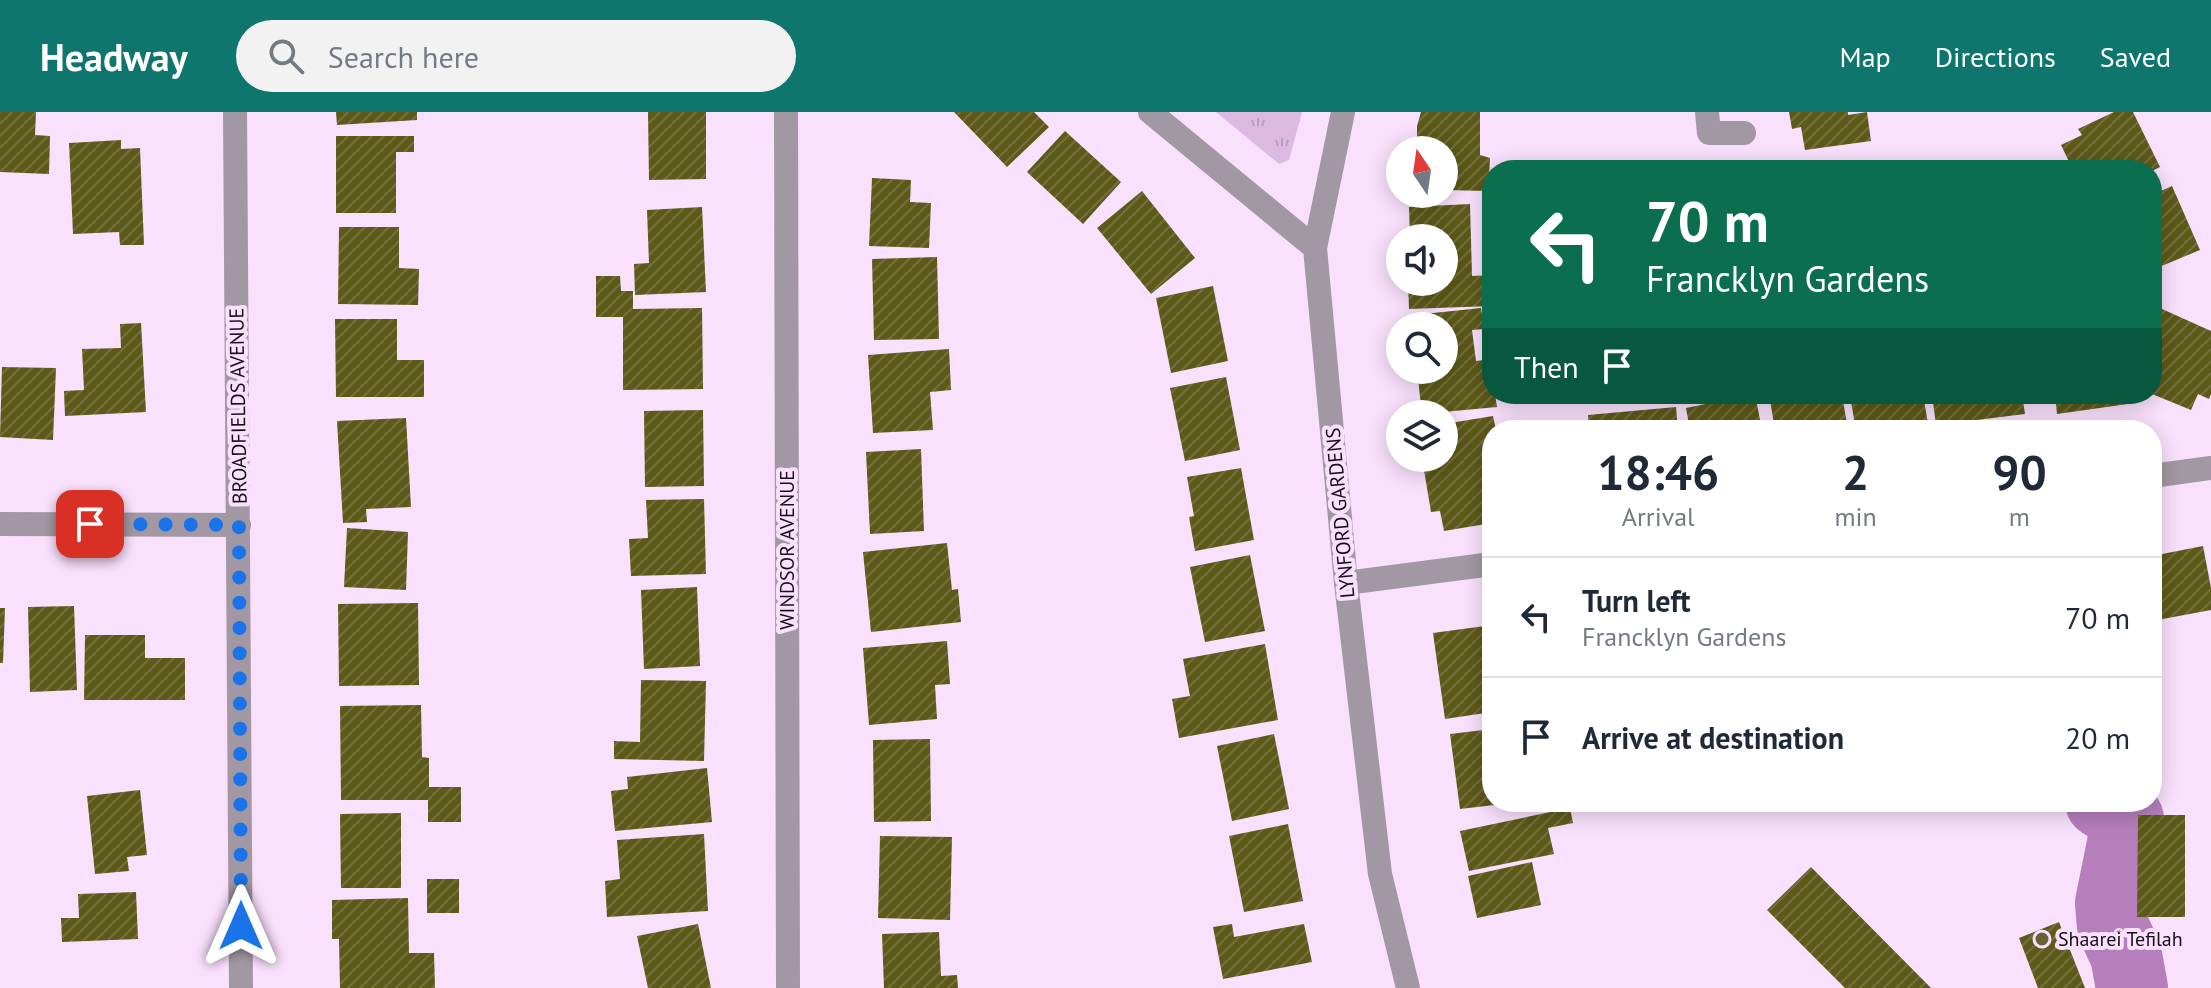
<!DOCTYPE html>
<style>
:root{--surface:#fff;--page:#f2f2f3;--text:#1f2937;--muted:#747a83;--line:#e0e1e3;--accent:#0f766e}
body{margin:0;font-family:"PT Sans",sans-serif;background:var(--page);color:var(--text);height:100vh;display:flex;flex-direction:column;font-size:30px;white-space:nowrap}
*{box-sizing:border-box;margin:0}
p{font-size:26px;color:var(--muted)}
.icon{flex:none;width:44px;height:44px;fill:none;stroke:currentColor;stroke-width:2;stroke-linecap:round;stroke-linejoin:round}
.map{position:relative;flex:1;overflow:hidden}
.details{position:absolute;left:1482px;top:308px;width:680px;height:392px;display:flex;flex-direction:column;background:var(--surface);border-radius:32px;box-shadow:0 4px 20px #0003}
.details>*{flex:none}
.top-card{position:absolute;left:1482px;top:48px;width:680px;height:244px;border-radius:32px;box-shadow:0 4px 20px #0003;background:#0b6e4f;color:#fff;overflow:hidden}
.needle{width:52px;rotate:347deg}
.fabs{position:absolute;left:1386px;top:24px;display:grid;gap:16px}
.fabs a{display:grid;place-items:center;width:72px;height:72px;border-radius:50%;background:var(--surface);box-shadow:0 4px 20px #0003;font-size:40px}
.pin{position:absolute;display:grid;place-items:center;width:68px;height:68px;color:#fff;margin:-34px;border-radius:16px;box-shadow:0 4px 12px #0006}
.me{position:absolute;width:88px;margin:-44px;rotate:0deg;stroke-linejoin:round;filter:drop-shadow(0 0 6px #0008)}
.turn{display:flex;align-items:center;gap:28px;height:168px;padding:0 32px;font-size:36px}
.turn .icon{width:104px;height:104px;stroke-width:2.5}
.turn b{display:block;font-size:56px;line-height:68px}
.then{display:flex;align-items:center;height:76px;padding:0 32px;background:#0003;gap:16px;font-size:30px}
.eta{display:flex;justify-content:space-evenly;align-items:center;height:136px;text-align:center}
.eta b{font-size:48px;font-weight:700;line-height:56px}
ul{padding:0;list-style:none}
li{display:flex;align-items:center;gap:24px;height:120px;padding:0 32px;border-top:2px solid var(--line)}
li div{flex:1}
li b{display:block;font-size:30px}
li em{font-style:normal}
header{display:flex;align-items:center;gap:48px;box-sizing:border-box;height:112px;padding:0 40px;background:var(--accent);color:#fff}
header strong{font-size:38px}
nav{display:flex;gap:44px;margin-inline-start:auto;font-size:28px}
.search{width:560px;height:72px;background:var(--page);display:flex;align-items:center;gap:20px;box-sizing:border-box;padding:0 28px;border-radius:44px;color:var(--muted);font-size:30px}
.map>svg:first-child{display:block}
.grass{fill:url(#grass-tufts)}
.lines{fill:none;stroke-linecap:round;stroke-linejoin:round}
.river{stroke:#b57fbc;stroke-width:72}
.building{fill:url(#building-hatch)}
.street{stroke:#a298a3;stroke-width:24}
.route{stroke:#1a73e8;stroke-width:14;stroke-dasharray:0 25.2}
.poi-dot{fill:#65622f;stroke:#f9e0fc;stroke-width:3}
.labels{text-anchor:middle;stroke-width:8;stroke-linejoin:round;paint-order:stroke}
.street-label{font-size:20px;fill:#170e18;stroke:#f9e0fc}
.poi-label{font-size:20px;fill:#170e18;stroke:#f9e0fc;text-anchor:start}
</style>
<header>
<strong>Headway</strong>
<div class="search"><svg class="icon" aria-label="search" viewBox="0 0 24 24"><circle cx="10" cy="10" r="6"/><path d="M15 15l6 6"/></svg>Search here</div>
<nav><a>Map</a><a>Directions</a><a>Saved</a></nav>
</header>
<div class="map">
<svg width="2211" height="876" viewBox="0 0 2211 876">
<defs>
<pattern id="grass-tufts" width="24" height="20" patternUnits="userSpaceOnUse" patternTransform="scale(2)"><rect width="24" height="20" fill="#dbb9e0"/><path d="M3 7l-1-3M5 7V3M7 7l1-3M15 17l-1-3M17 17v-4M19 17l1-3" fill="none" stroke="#bb9ebf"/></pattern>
<pattern id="building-hatch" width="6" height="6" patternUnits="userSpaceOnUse" patternTransform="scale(2)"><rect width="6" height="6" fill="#5d5917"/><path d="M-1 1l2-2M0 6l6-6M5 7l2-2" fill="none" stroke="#747040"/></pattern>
</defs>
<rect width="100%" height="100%" fill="#f9e0fc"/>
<path class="grass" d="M1216,0H1302L1289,48L1279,52Z"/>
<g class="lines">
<path class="river" d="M2101,690L2128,707L2111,791L2113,815L2126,843L2132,876"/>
</g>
<path class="building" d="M0,0H36L35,23L50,24L49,62L0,60Z
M336,0H417V8L337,13Z
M648,0H706V67L649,68Z
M954,0H1034L1049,15L1007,55Z
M1421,0H1480V43L1490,46L1489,66L1486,79L1444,78V38H1434V30L1417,29V14Z
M1789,0H1848V3L1867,0L1871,29L1805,38L1801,15L1792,17Z
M2114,0H2133L2160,55L2152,59L2073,58L2061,33L2082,23L2078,17Z
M1065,19L1121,70L1083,112L1027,60Z
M336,24H414V40H396V101H336Z
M121,28V37L140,36L144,133H120L119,120L73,122L69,31Z
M872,66L911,68L910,90L931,91L929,136L869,134Z
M2172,74L2200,138L2152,158V83Z
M1142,79L1195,146L1151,182L1097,116Z
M1470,92L1472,164L1491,163L1492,194L1409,197L1408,170H1444V126H1410L1409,95Z
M702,95L706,180L635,183L634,152L649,151L647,98Z
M339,115H399V156L419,157L418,193L338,192Z
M937,145L939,227L874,228L872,147Z
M596,164H620L621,179H633V197L702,196L703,277L623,278V205H596Z
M1213,174L1228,249L1171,261L1156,186Z
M1481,196L1484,217L1472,218L1476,249L1491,247L1492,282H1495L1497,295L1422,302L1418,267L1434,265L1433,258H1444V214H1415L1414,203Z
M2162,197L2211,219V282L2209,287L2198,282L2191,298L2152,282V265L2161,245L2152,242V219Z
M335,207H397V248H424V285H336Z
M141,211L146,300L65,304L64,279L84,278L82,237L121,236L120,212Z
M949,237L951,278L930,280L933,318L873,321L868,243Z
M2,255L56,256L53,328L0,325Z
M1226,265L1240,338L1185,349L1170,276Z
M1755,282L1762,318H1690L1686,296Z
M1769,282L1842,283L1848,318H1775Z
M1864,282H1923L1929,318H1856L1850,284Z
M1932,282H2022L2025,302L1936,313Z
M2055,282H2134L2135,291L2057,302Z
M1676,295L1678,318H1589L1588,303Z
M703,298L704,374L645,375L644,299Z
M1493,304L1496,318H1492V411L1444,419L1440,399L1431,400L1422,346H1444V312Z
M406,306L411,395L366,397L367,410L343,411L337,309Z
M921,337L924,419L870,422L866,340Z
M1241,356L1254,428L1195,439L1189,405L1194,404L1187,365Z
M704,387L706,462L631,464L629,427L648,426L646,388Z
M347,416L408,420L406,478L344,475Z
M947,431L952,478L958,477L961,510L871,520L863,440Z
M2203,434L2211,476V498L2152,509V444Z
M1250,443L1265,519L1205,530L1190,455Z
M697,475L700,554L644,557L641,478Z
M418,491L419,573L339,574L338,492Z
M74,494L77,578L30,580L28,495Z
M0,496H5L3,551H0Z
M1492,513V600L1445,607L1433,521Z
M85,523H145V546H185V588H84Z
M947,529L950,572L935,573L937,607L869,613L863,536Z
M1265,532L1278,608L1179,626L1172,587L1190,584L1183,547Z
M641,568L706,569L704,649L614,647V629L640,630Z
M421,593L422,645L429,646V675H461V710H428V688H341L340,594Z
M1492,617V690L1503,692L1460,697L1450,622Z
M1274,622L1289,697L1232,709L1217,634Z
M930,627L931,709L874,710L873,628Z
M707,656L712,710L615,719L611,679L628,677L627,665Z
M140,678L147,743L127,745L129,759L95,762L87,684Z
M1570,696L1573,711L1548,716L1554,742L1469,759L1460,719Z
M401,701V776H341L340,702Z
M2138,703H2185V805H2137Z
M1288,712L1303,789L1244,800L1229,724Z
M704,722L708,799L607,805L605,769L620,767L617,728Z
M880,724L952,725L950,808L878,806Z
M1532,750L1541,793L1477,806L1468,764Z
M1811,755L1931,876H1845L1767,798Z
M427,767H459V801H427Z
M136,780L138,827L62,830L61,806H79L78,782Z
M408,786L409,841H434L435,876H340L339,827H332V788Z
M2059,810L2085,876H2038L2019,826Z
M698,812L711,876H648L637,824Z
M1232,812L1234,825L1304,812L1312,850L1223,867L1213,815Z
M939,820L941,864L957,863L958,876H884L882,822Z"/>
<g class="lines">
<path class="street" d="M235,0L241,876
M786,0L788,876
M1150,0L1315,136L1346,471L1380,762L1408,876
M1707,0L1709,21H1744
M1315,136L1343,0
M2152,364L2211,356
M0,412L239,413
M1346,471L1492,452"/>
</g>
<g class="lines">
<path class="route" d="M90,412L239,413L241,814"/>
</g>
<circle class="poi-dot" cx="2042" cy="827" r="8"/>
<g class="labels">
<g class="street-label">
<text transform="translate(238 294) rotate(-91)" y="7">BROADFIELDS AVENUE</text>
<text transform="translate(1340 401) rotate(-95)" y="7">LYNFORD GARDENS</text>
<text transform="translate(787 438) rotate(-90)" y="7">WINDSOR AVENUE</text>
</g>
<g class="poi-label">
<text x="2058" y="834">Shaarei Tefilah</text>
</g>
</g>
</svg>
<div class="fabs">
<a><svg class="needle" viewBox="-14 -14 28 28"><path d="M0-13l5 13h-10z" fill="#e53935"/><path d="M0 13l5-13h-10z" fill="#747a83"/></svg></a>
<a><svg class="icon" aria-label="sound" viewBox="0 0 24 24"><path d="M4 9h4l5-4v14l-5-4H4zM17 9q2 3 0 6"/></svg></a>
<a><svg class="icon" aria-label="search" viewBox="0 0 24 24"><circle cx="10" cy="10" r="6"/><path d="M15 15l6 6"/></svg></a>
<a><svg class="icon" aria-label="layers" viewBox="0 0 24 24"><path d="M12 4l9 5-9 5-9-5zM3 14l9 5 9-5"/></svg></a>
</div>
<div class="pin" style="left:90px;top:412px;background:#d93025"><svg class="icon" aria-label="arrive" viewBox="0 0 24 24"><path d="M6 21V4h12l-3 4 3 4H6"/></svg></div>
<svg class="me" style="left:241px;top:814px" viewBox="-20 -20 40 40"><path d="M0-17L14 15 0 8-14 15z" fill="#1a73e8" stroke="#fff" stroke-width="4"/></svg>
<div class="top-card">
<div class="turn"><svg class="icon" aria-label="left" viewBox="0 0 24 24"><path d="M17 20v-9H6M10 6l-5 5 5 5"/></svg><div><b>70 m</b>Francklyn Gardens</div></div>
<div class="then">Then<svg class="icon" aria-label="arrive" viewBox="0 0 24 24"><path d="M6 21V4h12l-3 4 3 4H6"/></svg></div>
</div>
<section class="details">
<div class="eta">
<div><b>18:46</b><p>Arrival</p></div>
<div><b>2</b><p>min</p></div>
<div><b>90</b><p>m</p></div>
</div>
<ul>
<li><svg class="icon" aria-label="left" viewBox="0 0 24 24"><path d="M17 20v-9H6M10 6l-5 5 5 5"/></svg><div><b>Turn left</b><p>Francklyn Gardens</p></div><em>70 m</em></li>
<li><svg class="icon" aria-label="arrive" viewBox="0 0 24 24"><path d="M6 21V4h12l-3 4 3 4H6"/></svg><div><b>Arrive at destination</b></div><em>20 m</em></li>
</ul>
</section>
</div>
